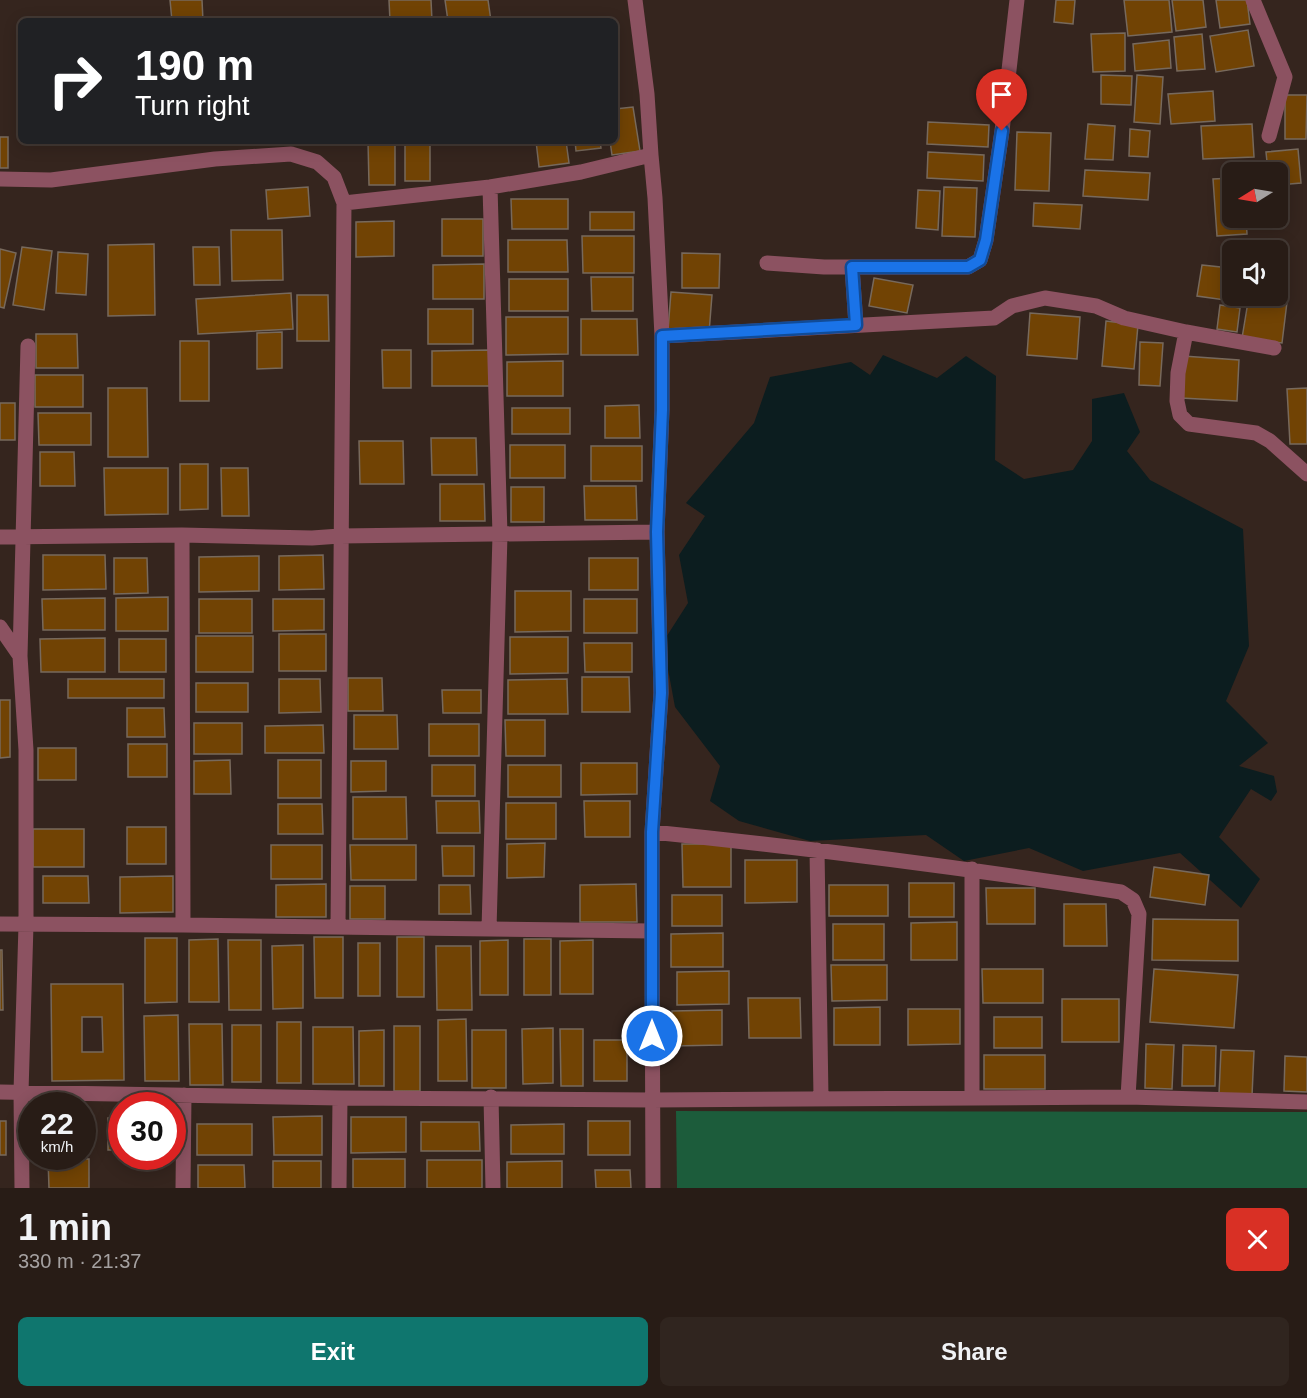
<!DOCTYPE html>
<meta charset="utf-8">
<style>
:root{--surface:#281c16;--page:#30251f;--text:#f1f3f6;--muted:#a5a1a1;--line:#443a35;--accent:#0f766e}
body{margin:0;font-family:Arial,sans-serif;background:var(--page);color:var(--text);height:100vh;display:flex;flex-direction:column;font-size:22px;white-space:nowrap}
*{box-sizing:border-box;margin:0}
p{font-size:20px;color:var(--muted)}
.icon{flex:none;width:33px;height:33px;fill:none;stroke:currentColor;stroke-width:2;stroke-linecap:round;stroke-linejoin:round}
.map{position:relative;height:1188px;overflow:hidden}
.panel{display:flex;flex-direction:column;background:var(--surface);flex:1}
.panel>*{flex:none}
.hud{position:absolute;left:18px;top:18px;width:600px;height:126px;border-radius:9px;box-shadow:0 3px 15px #0003,0 0 0 2px var(--line);background:#202124;color:#fff;overflow:hidden}
.needle{width:39px;rotate:259deg}
.controls{position:absolute;left:1222px;top:162px;display:grid;gap:12px}
.controls a{display:grid;place-items:center;width:66px;height:66px;border-radius:9px;background:var(--surface);box-shadow:0 3px 15px #0003,0 0 0 2px var(--line);font-size:30px}
.speed{position:absolute;left:18px;top:1092px;display:flex;gap:12px;font-size:30px;font-weight:700;text-align:center}
.speed>*{display:grid;place-content:center;width:78px;height:78px;border-radius:50%;background:var(--surface);box-shadow:0 3px 15px #0003,0 0 0 2px var(--line);line-height:1}
.speed small{font-size:15px;font-weight:400}
.speed .limit{border:9px solid #d22;background:#fff;color:#111}
.pin{position:absolute;display:grid;place-items:center;width:51px;height:51px;color:#fff;margin:-62px -26px;border-radius:50% 50% 50% 0;rotate:-45deg;box-shadow:0 0 6px #0007}
.pin .icon{rotate:45deg}
.me{position:absolute;width:66px;margin:-33px;rotate:0deg;stroke-linejoin:round;filter:drop-shadow(0 0 4px #0008)}
.turn{display:flex;align-items:center;gap:21px;height:126px;padding:0 18px;font-size:27px}
.turn .icon{width:78px;height:78px;stroke-width:2.5}
.turn b{display:block;font-size:42px;line-height:51px}
.round{display:grid;place-items:center;flex:none;width:63px;height:63px;border-radius:9px;background:var(--page)}
.summary{display:flex;align-items:center;justify-content:space-between;height:102px;padding:0 18px}
h1{font-size:36px;font-weight:600;line-height:45px}
.button{display:flex;gap:12px;margin-top:auto;padding:12px 18px}
.button a{flex:1;height:69px;border-radius:9px;background:var(--accent);color:#fff;font-size:24px;font-weight:600;line-height:69px;text-align:center}
.button a+a{background:var(--page);color:var(--text)}
.map>svg:first-child{display:block}
.green{fill:#1c5c3b}
.water{fill:#0c1d1f}
.building{fill:#714304;stroke:#77695c;stroke-width:1.5;fill-rule:evenodd}
.lines{fill:none;stroke-linecap:round;stroke-linejoin:round}
.street{stroke:#8c5261;stroke-width:15}
.route-casing{stroke:#114b97;stroke-width:15}
.route{stroke:#1a73e8;stroke-width:10}
</style>
<div class="map">
<svg width="1307" height="1188" viewBox="0 0 1307 1188">
<rect width="100%" height="100%" fill="#35251e"/>
<path class="green" d="M676,1111L1307,1112V1188H677Z"/>
<path class="water" d="M883,355L937,378L966,356L996,376L995,460L1024,479L1073,470L1092,441V399L1124,393L1140,432L1127,451L1150,480L1243,529L1249,646L1226,701L1268,743L1239,766L1274,776L1277,792L1271,801L1251,789L1219,837L1260,879L1241,908L1180,853L1083,871L1029,848L964,861L926,835L810,841L739,821L710,801L720,766L675,707L663,642L688,603L679,555L705,516L686,503L754,423L770,377L851,362L870,375Z"/>
<path class="building" d="M170,0H202L203,21H172Z
M389,0H431L432,21H390Z
M445,0H488L491,21H448Z
M1056,0H1075L1073,24L1054,22Z
M1124,0H1169L1172,32L1128,36Z
M1172,0H1203L1206,27L1176,31Z
M1216,0H1247L1250,24L1220,28Z
M1248,30L1254,66L1216,72L1210,36Z
M1125,33V71L1093,72L1091,34Z
M1202,34L1205,69L1177,71L1174,37Z
M1169,40L1171,68L1135,71L1133,44Z
M1101,75L1132,76L1131,105L1101,104Z
M1137,75L1163,77L1160,124L1134,122Z
M1213,91L1215,121L1171,124L1168,94Z
M1285,95H1307L1306,139H1285Z
M633,107L640,151L612,155L610,141H615V109Z
M928,122L989,125L988,147L927,144Z
M1088,124L1115,126L1113,160L1085,159Z
M1252,124L1254,157L1203,159L1201,126Z
M1130,129L1150,131L1148,157L1129,156Z
M1017,132L1051,133L1049,191L1015,190Z
M0,137H8V168H0Z
M368,141H395V185H369Z
M405,141H430V181H405Z
M536,141H566L569,163L539,167Z
M575,141H600L601,148L576,151Z
M1298,149L1301,183L1278,185V172H1268L1266,152Z
M928,152L984,155L983,181L927,178Z
M1085,170L1150,173L1148,200L1083,196Z
M1233,178V218H1246L1247,234L1217,236L1213,179Z
M308,187L310,216L268,219L266,190Z
M944,187L977,188L975,237L942,236Z
M918,190L940,191L938,230L916,228Z
M511,199H568V229H512Z
M1034,203L1082,205L1080,229L1033,226Z
M590,212H634V230H590Z
M442,219H483V256H442Z
M394,221V256L356,257V222Z
M231,230H282L283,280L232,281Z
M582,236H634V273H583Z
M508,240H567L568,272H508Z
M154,244L155,315L108,316V245Z
M22,247L52,251L44,310L13,305Z
M193,247H219L220,285H194Z
M0,249L16,253L4,308L0,307Z
M58,252L88,254L86,295L56,293Z
M682,253L720,254L719,288H682Z
M484,264V299H433V265Z
M1202,265L1230,268L1225,300L1197,296Z
M591,277H633V311H592Z
M874,278L913,285L907,313L869,306Z
M509,279H568V311H509Z
M671,292L712,295L709,333L668,330Z
M291,293L293,329L198,334L196,299Z
M297,295H328L329,341H297Z
M1249,296L1287,302L1282,343L1242,338Z
M1220,305L1240,308L1237,332L1217,329Z
M428,309H473V344H428Z
M1030,313L1080,317L1077,359L1027,355Z
M506,317H568V354L506,355Z
M581,319H637L638,355H581Z
M1106,321L1138,325L1134,369L1102,366Z
M282,332V368L257,369V333Z
M36,334H77L78,368H36Z
M180,341H209V401H180Z
M1140,342L1163,343L1160,386L1139,385Z
M382,350H411V388H383Z
M490,350V386H432V351Z
M1183,356L1239,360L1237,401L1181,398Z
M563,361V396H507V362Z
M35,375H83V407H35Z
M108,388H147L148,457H108Z
M1307,388V444H1290L1287,389Z
M0,403H15V440H0Z
M639,405L640,438H605V406Z
M512,408H570V434H512Z
M38,413H91V445H39Z
M431,438H476L477,475H432Z
M359,441H403L404,484H360Z
M510,445H565V478H510Z
M591,446H642V481H591Z
M40,452H74L75,486H40Z
M180,464H208V509L180,510Z
M104,468H168V514L105,515Z
M221,468H248L249,516H222Z
M440,484H484L485,521H440Z
M584,486H636L637,520H585Z
M511,487H544V522H511Z
M43,555H105L106,589L43,590Z
M323,555L324,589L279,590V556Z
M259,556V591L199,592V557Z
M114,558H147L148,593L114,594Z
M589,558H638V590H589Z
M515,591H571V631L515,632Z
M168,597V631H116V598Z
M105,598V630H43L42,599Z
M199,599H252V633H199Z
M273,599H324V630L273,631Z
M584,599H637V633H584Z
M279,634H326V671H279Z
M196,636H253V672H196Z
M510,637H568V673L510,674Z
M105,638V672H41L40,639Z
M119,639H166V672H119Z
M584,643H632V672H585Z
M582,677H629L630,712H582Z
M348,678H382L383,711H348Z
M68,679H164V698H68Z
M279,679H320L321,712L279,713Z
M567,679L568,714H508V680Z
M196,683H248V712H196Z
M442,690H481V713H443Z
M0,700H10V757L0,758Z
M127,708H164L165,737H127Z
M354,715H397L398,749H354Z
M505,720H545V756H506Z
M194,723H242V754H194Z
M429,724H479V756H429Z
M323,725L324,753H265V726Z
M128,744H167V777H128Z
M38,748H76V780H38Z
M230,760L231,794H194V761Z
M278,760H321V798H278Z
M351,761H386V791L351,792Z
M581,763H637V794L581,795Z
M432,765H475V796H432Z
M508,765H561V797H508Z
M353,797H406L407,839H353Z
M436,801H479L480,833H437Z
M584,801H630V837H585Z
M506,803H556V839H506Z
M278,804H322L323,834H278Z
M127,827H166V864H127Z
M33,829H84V867H33Z
M545,843L544,877L507,878V844Z
M682,844H731V887H683Z
M271,845H322V879H271Z
M350,845H416V880H351Z
M442,846H474V876H443Z
M745,860H797V902L745,903Z
M1154,867L1209,875L1205,905L1150,897Z
M43,876H88L89,903H43Z
M173,876V912L120,913V877Z
M909,883H954V917H909Z
M326,884V917H276V885Z
M636,884L637,922H580V885Z
M439,885H470L471,914H439Z
M829,885H888V916H829Z
M350,886H385V919H350Z
M986,888H1035V924H987Z
M672,895H722V926H672Z
M1064,904H1106L1107,946H1064Z
M1153,919L1238,920V961L1152,960Z
M957,922V960H911V923Z
M833,924H884V960H833Z
M723,933V967H671V934Z
M314,937H343V998H315Z
M397,937H424V997H397Z
M145,938H177V1002L145,1003Z
M218,939L219,1002H189V940Z
M524,939H551V995H524Z
M228,940H261V1010H229Z
M508,940V995H480V941Z
M593,940V994H560V941Z
M358,943H380V996H358Z
M303,945V1008L273,1009L272,946Z
M436,946H471L472,1010H437Z
M0,950H2L3,1010H0Z
M831,965H887V1000L832,1001Z
M982,969H1043V1003H983Z
M1154,969L1238,975L1234,1028L1150,1022Z
M729,971V1004L677,1005V972Z
M51,984H123L124,1080L52,1081ZM82,1017H102L103,1052H82Z
M748,998H800L801,1038H749Z
M1062,999H1119V1042H1062Z
M880,1007V1045H834V1008Z
M908,1009H960V1044L908,1045Z
M722,1010V1045L672,1046V1011Z
M178,1015L179,1081H145L144,1016Z
M994,1017H1042V1048H994Z
M466,1019L467,1081H438V1020Z
M277,1022H301V1083H277Z
M189,1024H222L223,1085H190Z
M232,1025H261V1082H232Z
M394,1026H420V1091H394Z
M313,1027H353L354,1084H313Z
M553,1028V1083L523,1084L522,1029Z
M560,1029H583V1086H561Z
M384,1030V1086H359V1031Z
M472,1030H506V1088H472Z
M594,1040H627V1081H594Z
M1146,1044L1174,1045L1172,1089L1145,1088Z
M1183,1045L1216,1046L1215,1086H1182Z
M1221,1050L1254,1051L1252,1096L1219,1094Z
M984,1055H1045V1089H984Z
M1285,1056L1307,1057V1092L1284,1091Z
M322,1116V1155H274L273,1117Z
M351,1117H406V1152L351,1153Z
M108,1118H122V1150H108Z
M0,1121H6V1155H0Z
M588,1121H630V1155H588Z
M421,1122H479L480,1151H421Z
M197,1124H252V1155H197Z
M564,1124V1154H511V1125Z
M48,1159H89V1188H49Z
M353,1159H405V1188H353Z
M427,1160H482V1188H427Z
M273,1161H321V1188H273Z
M562,1161V1188H507V1162Z
M198,1165H244L245,1188H198Z
M595,1170H630L631,1188H596Z"/>
<g class="lines">
<path class="street" d="M1253,0L1285,77L1269,136
M651,155L655,198L662,336V410L657,532L661,693L652,832V931
M0,179L51,180L215,159L291,154L317,162L334,177L344,203L490,187L581,172L651,155L647,94L635,0
M767,263L824,267H968L980,260L986,240L1002,131L1017,0
M852,267L856,325
M1186,332L1274,348
M662,336L994,318L1012,306L1045,298L1096,306L1124,318L1186,332L1178,373L1177,401L1180,415L1189,424L1256,433L1270,441L1307,474
M182,535L183,925
M0,537L182,535L312,538L340,536L657,532
M0,627L20,656L26,750V925L21,1092L22,1188
M20,656L28,346
M652,832C809,848 965,868 1121,892L1133,900L1139,914L1128,1097
M817,850L821,1097
M972,869V1097
M0,924L183,925L652,931L653,1188
M338,927L344,203
M489,929L500,535L490,187
M0,1092L340,1098L651,1100L1128,1097L1307,1102
M491,1097L493,1188
M183,1188L184,1095
M339,1188L340,1098"/>
</g>
<g class="lines">
<defs>
<path id="route" d="M652,1036V832L661,693L657,532L662,410V336L856,325L852,267H968L980,260L986,240L1002,131"/>
</defs>
<use href="#route" class="route-casing"/>
<use href="#route" class="route"/>
</g>
</svg>
<div class="controls">
<a><svg class="needle" viewBox="-14 -14 28 28"><path d="M0-13l5 13h-10z" fill="#e53935"/><path d="M0 13l5-13h-10z" fill="#a5a1a1"/></svg></a>
<a><svg class="icon" aria-label="sound" viewBox="0 0 24 24"><path d="M4 9h4l5-4v14l-5-4H4zM17 9q2 3 0 6"/></svg></a>
</div>
<div class="speed"><div>22<small>km/h</small></div><div class="limit">30</div></div>
<div class="pin" style="left:1002px;top:131px;background:#d93025"><svg class="icon" aria-label="arrive" viewBox="0 0 24 24"><path d="M6 21V4h12l-3 4 3 4H6"/></svg></div>
<svg class="me" style="left:652px;top:1036px" viewBox="-20 -20 40 40"><circle r="17" fill="#1a73e8" stroke="#fff" stroke-width="3"/><path d="M0-11L8 9 0 5-8 9z" fill="#fff"/></svg>
<div class="hud">
<div class="turn"><svg class="icon" aria-label="right" viewBox="0 0 24 24"><path d="M7 20v-9h11M14 6l5 5-5 5"/></svg><div><b>190 m</b>Turn right</div></div>
</div>
</div>
<section class="panel">
<div class="summary"><div><h1>1 min</h1><p>330 m · 21:37</p></div><a class="round" style="background:#d93025;color:#fff"><svg class="icon" aria-label="close" viewBox="0 0 24 24"><path d="M6 6l12 12M18 6L6 18"/></svg></a></div>
<div class="button"><a>Exit</a><a>Share</a></div>
</section>
